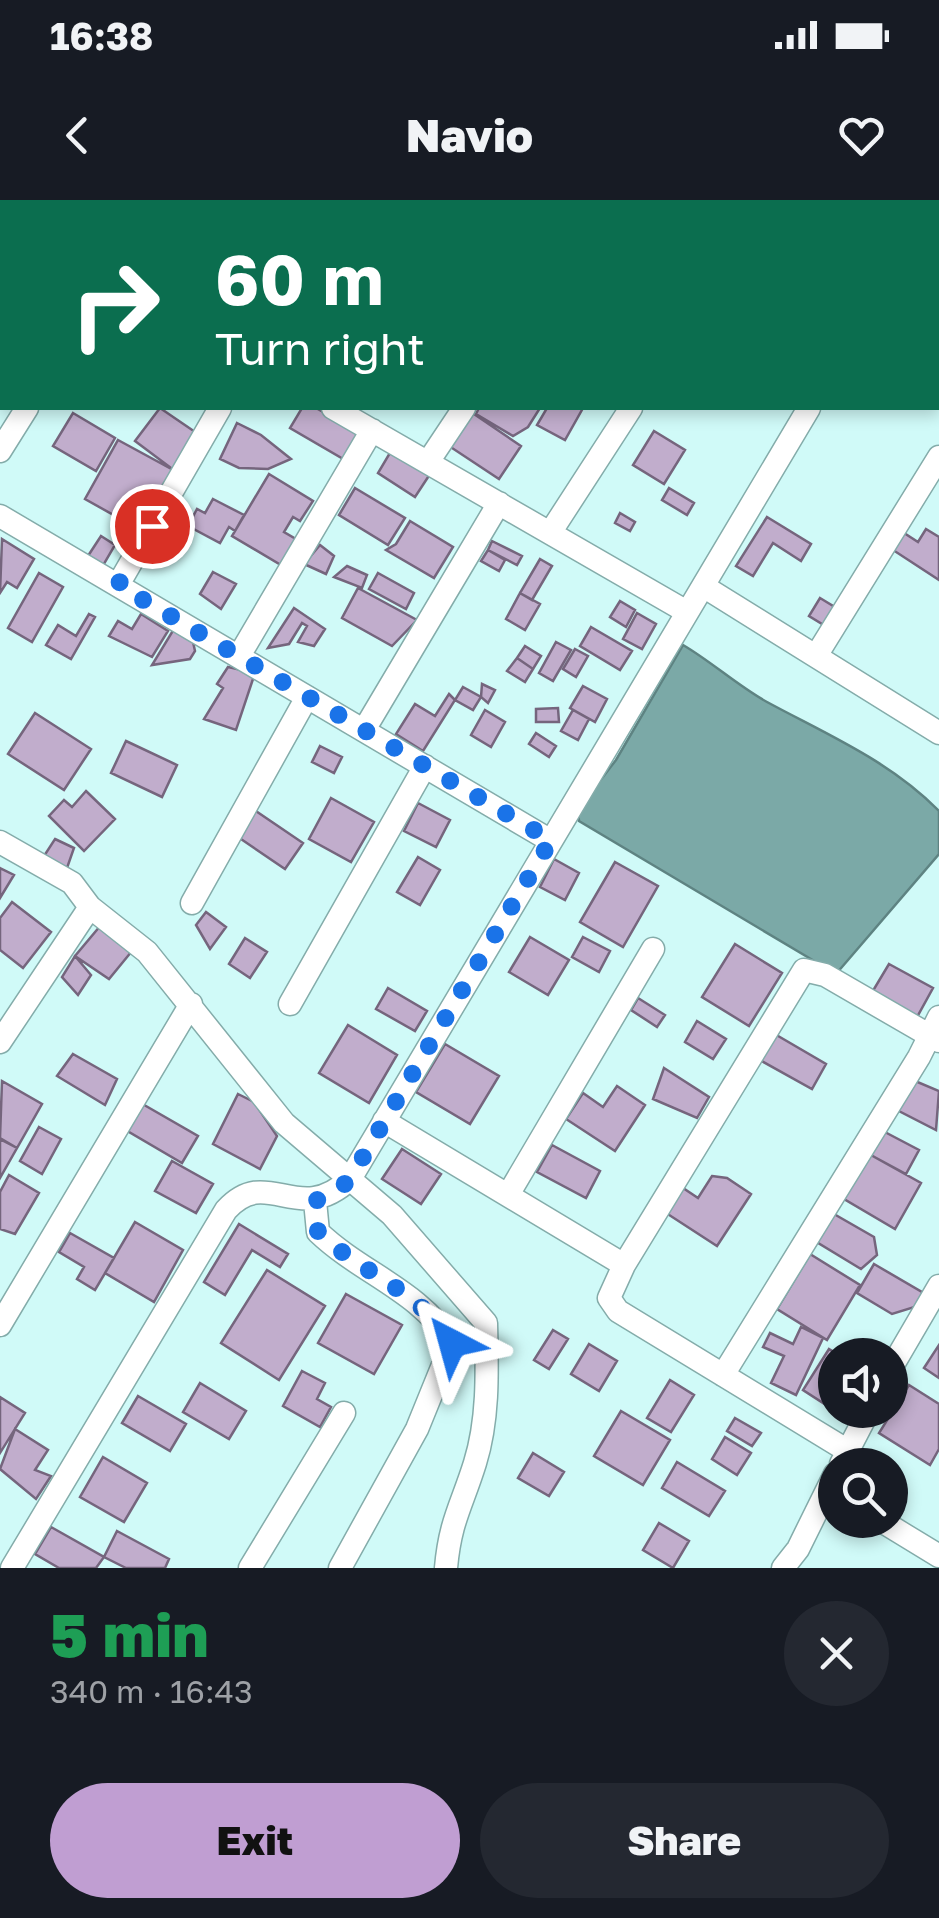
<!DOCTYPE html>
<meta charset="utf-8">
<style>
:root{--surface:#171b24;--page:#242831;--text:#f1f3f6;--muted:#9ea1a6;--accent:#c09ed2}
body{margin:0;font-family:"Golos Text",sans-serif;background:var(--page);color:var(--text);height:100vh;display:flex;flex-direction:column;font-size:38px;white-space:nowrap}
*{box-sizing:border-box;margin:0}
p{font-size:32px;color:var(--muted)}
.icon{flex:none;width:55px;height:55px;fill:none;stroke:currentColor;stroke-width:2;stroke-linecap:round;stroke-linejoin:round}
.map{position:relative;height:1368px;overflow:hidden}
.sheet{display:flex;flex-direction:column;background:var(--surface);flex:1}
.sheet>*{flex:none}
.hud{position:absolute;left:0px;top:0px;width:940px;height:210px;box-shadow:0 5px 15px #0003;background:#0b6e4f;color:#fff;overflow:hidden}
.fabs{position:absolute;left:818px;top:1138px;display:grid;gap:20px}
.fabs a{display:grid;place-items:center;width:90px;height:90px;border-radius:50%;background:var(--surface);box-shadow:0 5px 15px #0003;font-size:50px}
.pin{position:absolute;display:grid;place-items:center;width:85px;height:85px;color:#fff;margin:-42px;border:5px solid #fff;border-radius:50%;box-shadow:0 2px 10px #0007}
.me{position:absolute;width:110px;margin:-55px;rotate:321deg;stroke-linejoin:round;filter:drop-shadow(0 0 8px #0008)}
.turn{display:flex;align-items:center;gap:35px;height:210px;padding:0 50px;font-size:45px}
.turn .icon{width:130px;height:130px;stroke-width:2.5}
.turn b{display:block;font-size:70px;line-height:85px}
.round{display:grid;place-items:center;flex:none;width:105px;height:105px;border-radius:52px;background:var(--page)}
.summary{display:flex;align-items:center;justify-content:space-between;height:170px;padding:0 50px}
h1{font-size:60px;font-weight:800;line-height:75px;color:#1e9e55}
.cta{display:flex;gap:20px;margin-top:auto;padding:20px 50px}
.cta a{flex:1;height:115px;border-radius:60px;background:var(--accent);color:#111;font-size:40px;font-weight:800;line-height:115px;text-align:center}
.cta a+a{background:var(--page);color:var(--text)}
.status{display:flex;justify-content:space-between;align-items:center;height:70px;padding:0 50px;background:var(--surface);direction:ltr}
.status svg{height:28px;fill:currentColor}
header{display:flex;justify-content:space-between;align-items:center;height:130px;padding:0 50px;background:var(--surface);font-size:45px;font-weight:800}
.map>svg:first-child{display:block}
.water{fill:#7ba9a7;stroke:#5e8382;stroke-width:2.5}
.building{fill:#c1adcc;stroke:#75657d;stroke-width:2.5}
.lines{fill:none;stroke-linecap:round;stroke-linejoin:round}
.minor-casing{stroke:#84acaa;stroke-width:25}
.minor{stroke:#fff;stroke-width:22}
.route{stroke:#1a73e8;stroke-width:18;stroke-dasharray:0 32.4}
</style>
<div class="status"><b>16:38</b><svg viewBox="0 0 49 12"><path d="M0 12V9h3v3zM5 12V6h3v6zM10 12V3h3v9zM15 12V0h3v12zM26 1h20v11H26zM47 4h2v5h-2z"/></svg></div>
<header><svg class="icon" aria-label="back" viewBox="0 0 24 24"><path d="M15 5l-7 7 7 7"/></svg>Navio<svg class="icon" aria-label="heart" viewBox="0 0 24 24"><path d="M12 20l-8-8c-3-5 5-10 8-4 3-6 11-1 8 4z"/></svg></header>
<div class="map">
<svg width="939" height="1368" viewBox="0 0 939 1368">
<rect width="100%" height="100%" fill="#d0faf8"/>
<path class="water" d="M683,445C712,462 738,486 767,502C828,535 890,561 939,611V654L836,774L579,621L578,609L616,560Z"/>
<path class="building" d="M160,208L201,236L175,271L135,241Z
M302,208H316L360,233L345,260L290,228Z
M479,208H540L528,227L513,236L476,214Z
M547,208H583L565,240L537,225Z
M471,212L521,246L499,279L449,246Z
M73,213L115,238L96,271L53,246Z
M237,223L261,235L291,259L268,269L239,268L220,259Z
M654,231L685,250L664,284L633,265Z
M118,240L175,271L142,331L85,299Z
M394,246L432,271L415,297L378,273Z
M269,274L313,301L300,321L293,317L284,332L301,342L286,368L232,336Z
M355,288L405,318L388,345L339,315Z
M669,288L694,303L687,315L662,300Z
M213,299L244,315L235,331L229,327L220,343L188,326L197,309L205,313Z
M620,313L635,322L630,331L615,323Z
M767,317L811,344L801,361L773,343L753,376L736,366Z
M410,321L453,347L434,378L386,350L396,344Z
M926,329L939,337V380L893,350L904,333L918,342Z
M101,336L115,345L101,369L86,359Z
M2,339L34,359L17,388L7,382L0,393Z
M492,341L522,356L517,365L488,350Z
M320,345L334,356L326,374L304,364Z
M488,350L505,360L499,371L481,361Z
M540,359L552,366L532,400L520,393Z
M347,366L367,375L362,388L334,377Z
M213,372L236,384L221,409L200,394Z
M39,373L63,387L32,442L8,428Z
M378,373L414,393L406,409L369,389Z
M358,388L417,420L392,446L342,418Z
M520,393L540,404L525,430L506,419Z
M820,398L838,409L827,427L809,416Z
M620,401L635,410L626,427L610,417Z
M294,408L325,429L314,446L298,442L307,426L302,423L289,444L268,448Z
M637,413L656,424L642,449L623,439Z
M89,414L95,417L71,459L46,445L58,425L76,436Z
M141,414L168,431L152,457L109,436L118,421L132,429Z
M177,424L191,433L195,451L190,459L152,465Z
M591,427L632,451L620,470L580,446Z
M556,442L571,450L553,481L539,473Z
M525,446L541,456L533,469L517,458Z
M575,449L588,456L576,477L563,469Z
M517,458L533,469L525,482L507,471Z
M228,467L255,473L236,530L204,519L223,488L217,484Z
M482,484L495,490L488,503L481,497Z
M583,486L607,499L595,522L570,508Z
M463,487L481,497L473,510L455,500Z
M449,494L455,500L423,551L396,534L415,504L435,516Z
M558,508L559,522H536V509Z
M485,510L505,522L491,547L471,535Z
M573,510L589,519L578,540L561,531Z
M35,513L91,549L64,590L8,554Z
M536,533L556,546L549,557L529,544Z
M126,541L177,565L162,597L111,573Z
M320,546L342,557L334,573L312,562Z
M86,591L115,619L84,651L49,616L64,600L72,607Z
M331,598L374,622L351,662L309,639Z
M418,603L450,620L436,647L404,631Z
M253,609L303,643L285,669L235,635Z
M55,639L74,648L67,668L44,656Z
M418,657L440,670L420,705L397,692Z
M554,659L579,673L565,700L540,687Z
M615,662L658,686L623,747L580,722Z
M0,668L14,675L0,698Z
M12,702L51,732L23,768L0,750V718Z
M206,712L226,727L210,749L196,725Z
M101,725L132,751L109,779L75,756Z
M530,737L569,760L548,795L509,772Z
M583,737L610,751L599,772L572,757Z
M245,738L267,752L250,778L229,764Z
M735,744L782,773L749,826L702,797Z
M75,756L91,775L78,795L62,777Z
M889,764L933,788L916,819L871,794Z
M388,788L427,811L415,831L376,809Z
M638,798L665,815L657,827L631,810Z
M697,821L726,839L713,859L685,842Z
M348,825L397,855L369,903L319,873Z
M773,833L826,864L812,889L758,859Z
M445,844L499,876L470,924L416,892Z
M73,854L117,879L105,905L57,876Z
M664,868L709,897L697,918L653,899Z
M908,878L939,891L936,930L893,908Z
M2,881L42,904L17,948L0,938Z
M617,886L645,905L615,951L566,919L583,893L603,907Z
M238,894L254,902L277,936L260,969L213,944Z
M139,902L198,936L182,963L124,929Z
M39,927L61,939L42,974L20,961Z
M881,930L919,950L906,974L869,954Z
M0,939L17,948L0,978Z
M552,945L600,971L586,998L537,972Z
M402,949L441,974L421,1004L382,979Z
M869,954L921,983L895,1029L844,999Z
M172,961L213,984L196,1013L155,991Z
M9,975L39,993L15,1034L0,1029V992Z
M712,976L727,978L751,994L717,1046L663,1011L680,986L698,998Z
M827,1010L874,1037L877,1055L861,1069L810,1038Z
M135,1022L183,1050L154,1102L105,1073Z
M239,1024L288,1054L280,1067L252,1050L225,1095L204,1082Z
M70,1033L114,1058L95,1090L77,1079L84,1067L59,1052Z
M810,1054L860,1085L827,1140L777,1109Z
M874,1064L927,1095L921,1105L892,1114L857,1093Z
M267,1070L325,1106L279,1180L221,1143Z
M346,1094L402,1125L374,1174L318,1143Z
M801,1127L823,1138L796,1195L771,1183L784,1156L763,1147L770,1133L793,1144Z
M553,1130L568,1139L549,1169L534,1160Z
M589,1144L617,1161L599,1191L571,1174Z
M939,1145V1178L924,1168Z
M829,1149L839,1155H835V1210H852L851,1221L803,1190Z
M302,1171L325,1183L317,1199L331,1207L320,1227L283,1206Z
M670,1180L694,1195L671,1232L647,1218Z
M200,1183L246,1211L229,1239L183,1212Z
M909,1185L939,1204V1249L930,1265L879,1233Z
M138,1196L186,1224L170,1251L122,1223Z
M0,1197L25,1213L0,1253Z
M621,1211L670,1240L643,1285L594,1256Z
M735,1218L761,1233L752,1246L727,1231Z
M15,1229L48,1250L35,1270L51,1276L36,1299L0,1269Z
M725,1237L751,1253L737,1275L712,1259Z
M533,1253L564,1272L549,1296L518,1278Z
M103,1257L147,1283L124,1322L80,1297Z
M677,1262L725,1291L709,1316L662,1288Z
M659,1323L689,1341L673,1368L643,1350Z
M51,1327L104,1357L96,1368H59L35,1354Z
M117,1331L169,1359L165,1368H126L104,1357Z"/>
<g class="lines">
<defs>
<path id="minor" d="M799,0L803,2
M153,2L154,0
M584,2L585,0
M769,2L771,0
M938,90L939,91
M333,208L687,412
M0,251L27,208
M428,262L464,208
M0,316L551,641
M550,333L631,208
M118,385L220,208
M703,386L939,533
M239,456L372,230
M816,456L939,257
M364,530L499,303
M0,642L72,683L90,707L147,752L284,923L392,1015L486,1123C487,1169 489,1218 475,1263C462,1305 450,1321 446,1368
M192,703L307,497
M290,804L425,566
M0,842L90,707
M384,921L624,1065
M508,995L653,749
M315,1001L318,1032C362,1074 419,1090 452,1143L417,1229L340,1368
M0,1125L191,804
M890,1170L939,1086
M723,1175L919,857L939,817
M848,1251L618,1111L609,1098L624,1065L804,770L825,775L939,841
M841,1264L869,1210
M880,1320L939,1356
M12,1368L226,1010C268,964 297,1028 350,979L809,208
M250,1368L344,1213
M783,1368L798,1349L835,1274"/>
</defs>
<use href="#minor" class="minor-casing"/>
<use href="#minor" class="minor"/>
</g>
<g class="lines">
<path class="route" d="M152,326L118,385L551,640L350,979L335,993L315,1001L318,1032C362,1074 419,1090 452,1143"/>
</g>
</svg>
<div class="fabs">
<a><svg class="icon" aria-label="sound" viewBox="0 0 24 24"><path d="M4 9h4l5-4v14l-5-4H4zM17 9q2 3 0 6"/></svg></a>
<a><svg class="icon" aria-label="search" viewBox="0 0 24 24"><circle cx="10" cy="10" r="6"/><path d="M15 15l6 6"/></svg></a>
</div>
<div class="pin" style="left:152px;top:326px;background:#d93025"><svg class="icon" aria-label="arrive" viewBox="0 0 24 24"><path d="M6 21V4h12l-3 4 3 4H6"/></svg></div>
<svg class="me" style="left:452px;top:1143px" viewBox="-20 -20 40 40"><path d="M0-17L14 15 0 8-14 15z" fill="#1a73e8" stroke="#fff" stroke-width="4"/></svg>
<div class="hud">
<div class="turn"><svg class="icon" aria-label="right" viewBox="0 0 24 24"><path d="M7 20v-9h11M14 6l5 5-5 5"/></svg><div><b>60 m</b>Turn right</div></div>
</div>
</div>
<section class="sheet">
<div class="summary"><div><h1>5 min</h1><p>340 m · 16:43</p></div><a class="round"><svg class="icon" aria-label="close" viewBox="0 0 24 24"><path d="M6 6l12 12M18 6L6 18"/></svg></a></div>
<div class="cta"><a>Exit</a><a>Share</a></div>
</section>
